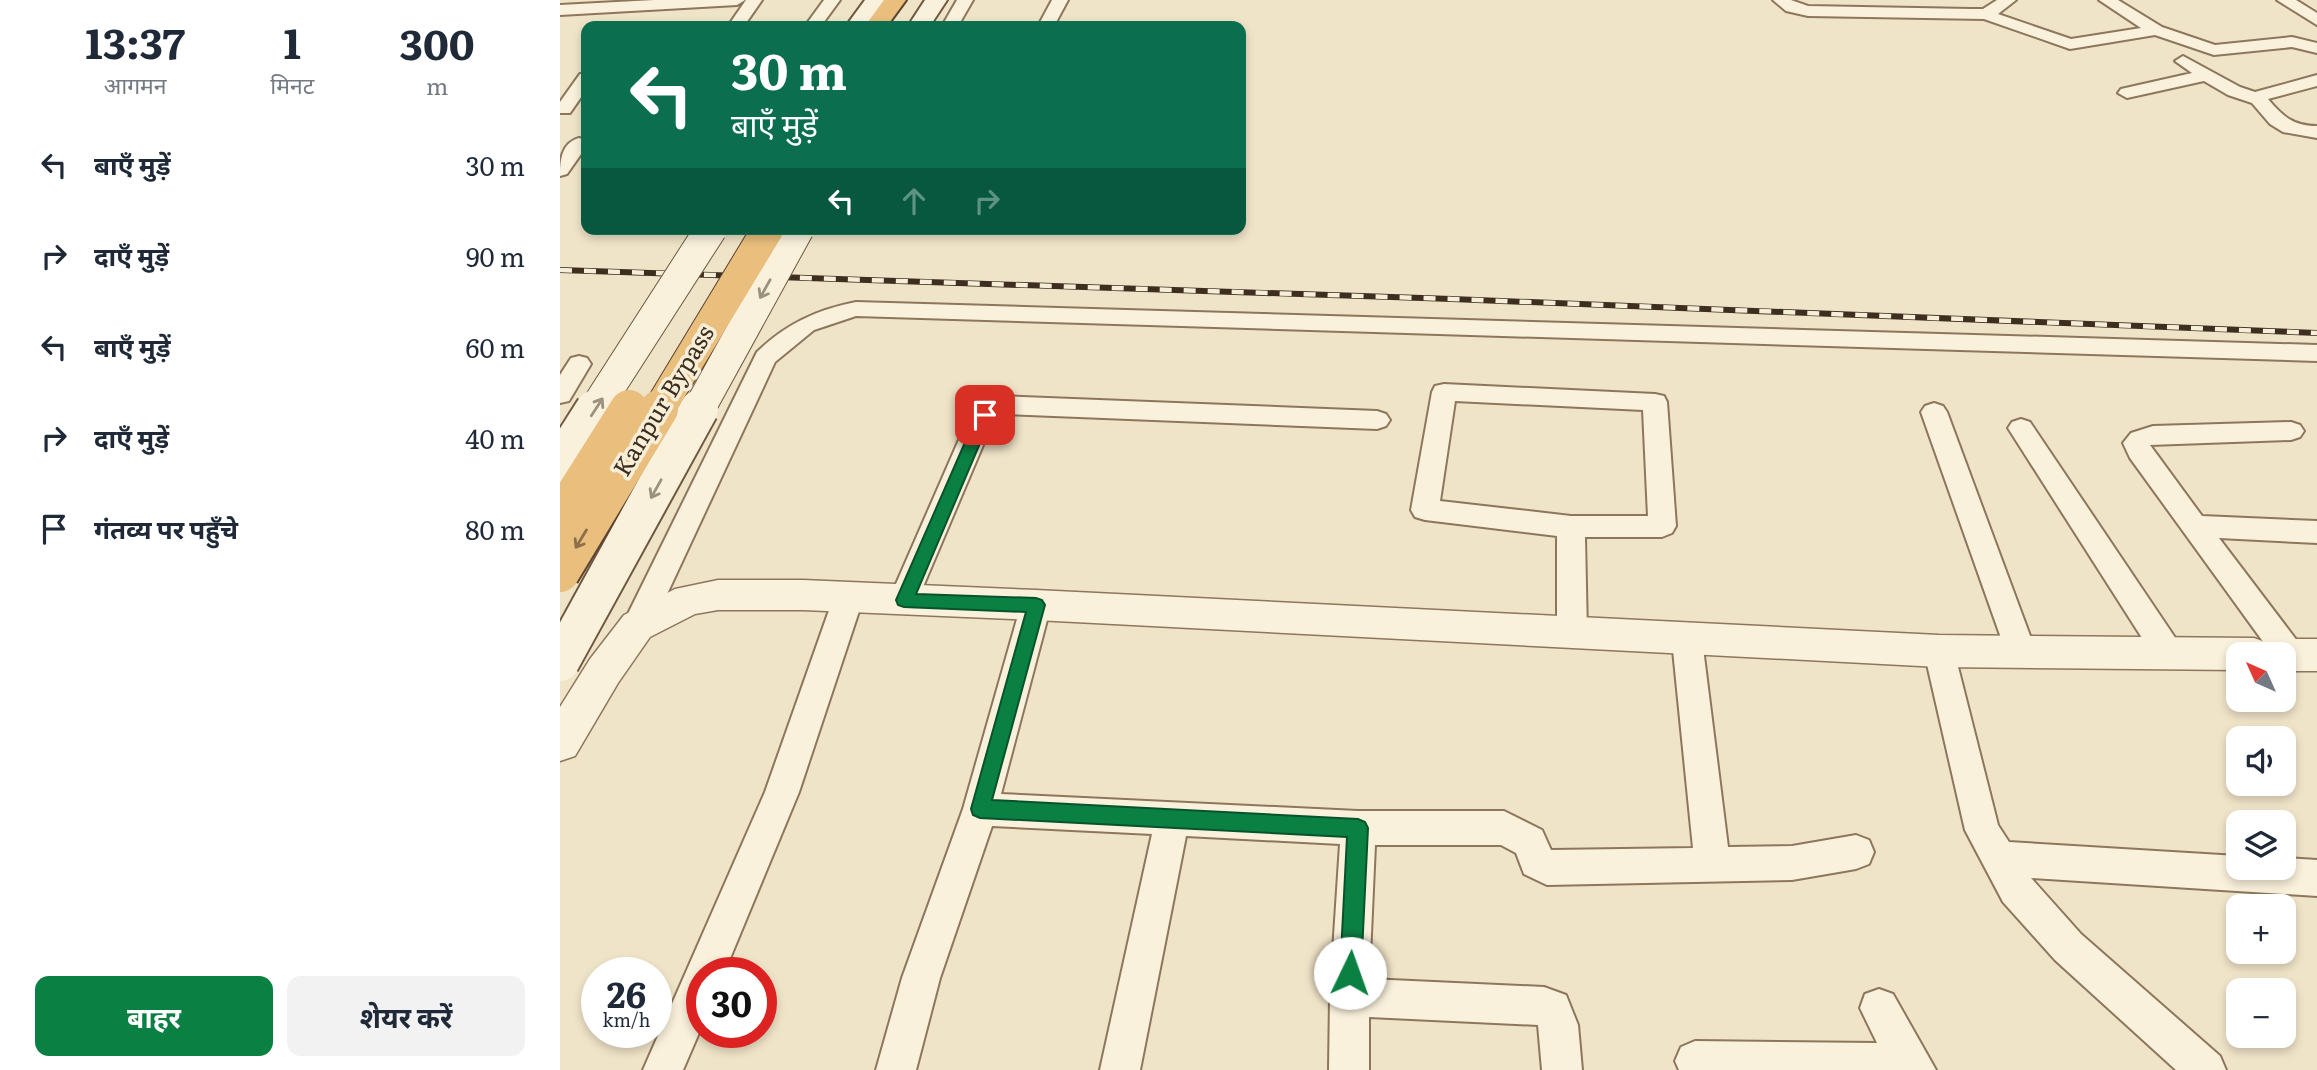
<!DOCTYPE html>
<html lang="hi">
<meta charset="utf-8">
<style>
:root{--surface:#fff;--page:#f2f2f3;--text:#1f2937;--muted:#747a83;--accent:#0b8043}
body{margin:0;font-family:Literata,"Noto Sans Devanagari",serif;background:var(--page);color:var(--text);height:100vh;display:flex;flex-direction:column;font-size:26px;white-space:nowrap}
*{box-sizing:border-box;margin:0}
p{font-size:23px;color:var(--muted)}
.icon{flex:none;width:38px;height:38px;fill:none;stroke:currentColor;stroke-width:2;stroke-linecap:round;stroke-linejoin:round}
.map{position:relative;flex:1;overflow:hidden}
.panel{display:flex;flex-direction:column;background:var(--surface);width:560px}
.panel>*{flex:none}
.top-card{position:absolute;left:21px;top:21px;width:665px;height:214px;border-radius:14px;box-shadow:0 4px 10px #0003;background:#0b6e4f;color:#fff;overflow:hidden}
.needle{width:46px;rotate:315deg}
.controls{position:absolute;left:1666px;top:642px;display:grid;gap:14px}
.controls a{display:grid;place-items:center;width:70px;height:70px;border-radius:14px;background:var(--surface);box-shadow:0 4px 10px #0003;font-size:35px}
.speed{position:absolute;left:21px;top:957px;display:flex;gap:14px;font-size:35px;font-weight:700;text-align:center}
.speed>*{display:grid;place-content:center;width:91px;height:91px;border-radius:50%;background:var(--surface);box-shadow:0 4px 10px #0003;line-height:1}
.speed small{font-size:18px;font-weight:400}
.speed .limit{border:10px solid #d22;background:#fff;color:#111}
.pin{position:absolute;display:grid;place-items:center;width:60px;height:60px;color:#fff;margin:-30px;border-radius:14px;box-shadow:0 4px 10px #0006}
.me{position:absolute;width:77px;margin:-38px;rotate:3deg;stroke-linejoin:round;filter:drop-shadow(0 0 5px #0008)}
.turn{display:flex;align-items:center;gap:24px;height:147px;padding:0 35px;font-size:32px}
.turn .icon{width:91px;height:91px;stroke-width:2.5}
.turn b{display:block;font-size:49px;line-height:60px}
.lanes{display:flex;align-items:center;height:66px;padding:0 35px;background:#0003;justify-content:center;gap:35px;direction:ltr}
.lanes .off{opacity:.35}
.eta{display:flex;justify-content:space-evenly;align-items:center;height:119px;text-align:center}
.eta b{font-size:42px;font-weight:700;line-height:49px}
.cta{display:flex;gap:14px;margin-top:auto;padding:14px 35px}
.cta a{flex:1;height:80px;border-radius:14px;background:var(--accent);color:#fff;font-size:28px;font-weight:700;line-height:80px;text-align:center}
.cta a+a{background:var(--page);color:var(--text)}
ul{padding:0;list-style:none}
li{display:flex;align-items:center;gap:21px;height:91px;padding:0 35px}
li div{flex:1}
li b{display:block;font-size:26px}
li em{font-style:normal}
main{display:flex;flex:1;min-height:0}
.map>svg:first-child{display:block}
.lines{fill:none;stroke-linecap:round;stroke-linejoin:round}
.minor-casing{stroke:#8d765c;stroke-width:4}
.tertiary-casing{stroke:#8d765c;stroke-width:3}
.secondary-casing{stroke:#6f573f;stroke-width:4}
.trunk-casing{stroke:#5b4430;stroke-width:4}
.minor{fill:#faf1dc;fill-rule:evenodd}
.tertiary{fill:#faf1dc;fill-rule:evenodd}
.secondary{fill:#faf1dc;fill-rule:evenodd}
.trunk{fill:#eabe7c;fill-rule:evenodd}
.rail-casing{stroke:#3d2e20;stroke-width:6}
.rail{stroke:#f7eed8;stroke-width:4.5;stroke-dasharray:12;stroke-linecap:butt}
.secondary-bridge-far1-casing{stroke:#6f573f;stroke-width:33;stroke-linecap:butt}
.secondary-bridge-casing{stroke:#6f573f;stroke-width:42;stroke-linecap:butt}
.trunk-bridge-far1-casing{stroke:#5b4430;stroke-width:33;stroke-linecap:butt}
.trunk-bridge-casing{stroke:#5b4430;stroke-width:42;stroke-linecap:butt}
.secondary-bridge-far1{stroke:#faf1dc;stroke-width:31}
.secondary-bridge{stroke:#faf1dc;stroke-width:38}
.trunk-bridge-far1{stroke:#eabe7c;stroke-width:31}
.trunk-bridge{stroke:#eabe7c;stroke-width:38}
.oneway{stroke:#9c907e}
.oneway2{stroke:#8b6f49}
.route{fill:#0b8043;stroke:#07532c;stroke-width:2}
.labels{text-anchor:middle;stroke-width:7;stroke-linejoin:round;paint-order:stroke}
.street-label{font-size:24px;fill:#3d2e20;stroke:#f7eed8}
</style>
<main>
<section class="panel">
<div class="eta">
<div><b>13:37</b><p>आगमन</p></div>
<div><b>1</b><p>मिनट</p></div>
<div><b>300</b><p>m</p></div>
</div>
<ul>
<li><svg class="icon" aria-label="left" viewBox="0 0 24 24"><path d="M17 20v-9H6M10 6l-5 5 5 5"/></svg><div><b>बाएँ मुड़ें</b></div><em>30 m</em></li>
<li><svg class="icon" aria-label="right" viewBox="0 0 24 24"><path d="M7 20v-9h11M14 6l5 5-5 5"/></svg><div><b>दाएँ मुड़ें</b></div><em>90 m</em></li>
<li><svg class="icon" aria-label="left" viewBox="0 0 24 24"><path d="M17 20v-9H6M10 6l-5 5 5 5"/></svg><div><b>बाएँ मुड़ें</b></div><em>60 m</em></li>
<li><svg class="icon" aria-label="right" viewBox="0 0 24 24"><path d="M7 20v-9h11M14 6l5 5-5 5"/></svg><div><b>दाएँ मुड़ें</b></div><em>40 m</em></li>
<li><svg class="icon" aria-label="arrive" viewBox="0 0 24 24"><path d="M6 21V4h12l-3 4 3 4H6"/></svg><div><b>गंतव्य पर पहुँचे</b></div><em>80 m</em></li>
</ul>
<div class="cta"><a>बाहर</a><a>शेयर करें</a></div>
</section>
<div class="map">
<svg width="1757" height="1070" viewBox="0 0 1757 1070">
<rect width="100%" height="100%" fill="#f0e4c8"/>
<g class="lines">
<defs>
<path id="minor" d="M94,0H185L177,5L0,15V5Z
M186,0H202L184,26H168Z
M264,0H280L261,26H245Z
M397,0H413L398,26H382Z
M492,0H508L494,26H478Z
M1213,0H1231L1248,6L1411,9H1423L1437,0H1456L1438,14L1511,39L1581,28L1539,0H1558L1602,27L1655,45L1732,37L1757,43V53L1732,47L1654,55L1595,35L1510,49L1424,19L1248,16L1226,11Z
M1717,0H1736L1757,13V25Z
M1623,56L1680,87L1695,92L1757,75V86L1708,99C1723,117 1734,126 1757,126V138L1723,132L1710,124L1692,103L1668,95L1644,81L1567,98L1558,93L1561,89L1632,73L1615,61Z
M26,73V90L10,113H0V102L20,74Z
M19,138L26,140V147L7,174L0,176C0,161 1,143 19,138Z
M296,302L1757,345V361L296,316L254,330L215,362L88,635L77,638L66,635L62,626L197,352C226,324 256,310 296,302Z
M19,356L27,358L31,364L9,401L0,403V375L11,358Z
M884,384L1095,394L1104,396L1107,402L1116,526L1112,533L1102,537H1025L1027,634L1023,643L1012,647L1001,643L997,634V536L865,520L855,517L851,510L872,392L875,386ZM895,401L1083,410L1088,516H1011L880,501Z
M440,396L817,411L826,414L830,420L826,426L817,429L445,414L432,424L354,608L344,612L334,608L329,600L408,419C415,408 428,400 440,396Z
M1374,403L1383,406L1387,412L1476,652L1472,661L1461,665L1450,661L1446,652L1361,412L1365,406Z
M1461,419L1470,422L1620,645L1624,654L1620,663L1609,667L1598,663L1448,428L1452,422Z
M1731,422L1740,425L1744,431L1740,437L1731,440L1590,445L1642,516L1757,521V543L1659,538L1741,646L1745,655L1741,664L1730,668L1724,666V654H1712L1570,458L1563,443L1571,433L1593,426Z
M288,587L298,591L303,599L239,792L164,973H142V1026L123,1070H83L205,792L273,599L278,591Z
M476,593L486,597L491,605L441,794L798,811H944L982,830L991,850L1133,848L1112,640L1116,631L1127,627L1138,631L1142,640L1168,847L1232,846L1296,835L1309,840L1314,852L1309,864L1296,869L1232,880L987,885L964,874L956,853L941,845H815L809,979L984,987L1006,995L1018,1025L1022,1070H982L978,1025L809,1017V1070H769L770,997L780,844L626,836L580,1070H540L592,834L432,826L380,978L356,1070H316L342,978L403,809L461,605L466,597Z
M1379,638L1390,642L1394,651L1438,825L1449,842L1678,856V868H1724V858L1757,860V896L1471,878L1521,934L1660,1056L1666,1070H1616L1495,960L1443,902L1405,830L1364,651L1368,642Z
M1319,989L1333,994L1376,1070H1119L1115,1061L1121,1047L1135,1041L1317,1043L1300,1008L1305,994Z"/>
<path id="tertiary" d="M158,580H243L476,590L1379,635L1694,638L1708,643L1709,646L1724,639H1757V671H1724V654H1678V670L1379,667L476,620L243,610H158L135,614L90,637L58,683L15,756L0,761V707L30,659L64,615L115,589Z"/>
<path id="secondary" d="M305,0H327L308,26H286Z
M365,0H387L370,26H348Z"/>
<path id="trunk" d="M324,0H346L327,26H305Z"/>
</defs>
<use href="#minor" class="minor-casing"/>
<use href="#tertiary" class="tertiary-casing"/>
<use href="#secondary" class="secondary-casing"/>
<use href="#trunk" class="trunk-casing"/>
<use href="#minor" class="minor"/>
<use href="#tertiary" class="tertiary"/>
<use href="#secondary" class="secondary"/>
<use href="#trunk" class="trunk"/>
<defs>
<path id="rail" d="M0,270L892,299L1757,333"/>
</defs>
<use href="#rail" class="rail-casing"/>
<use href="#rail" class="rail"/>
<defs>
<path id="secondary-bridge-far1" d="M34,411L151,229
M138,411L238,229"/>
<path id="secondary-bridge" d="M0,464L35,409
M0,662L139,409"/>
<path id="trunk-bridge-far1" d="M68,411L70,407
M98,411L208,229"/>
<path id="trunk-bridge" d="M0,518L69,409
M0,573L99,409"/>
</defs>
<use href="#secondary-bridge-far1" class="secondary-bridge-far1-casing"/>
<use href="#secondary-bridge" class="secondary-bridge-casing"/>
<use href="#trunk-bridge-far1" class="trunk-bridge-far1-casing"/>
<use href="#trunk-bridge" class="trunk-bridge-casing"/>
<use href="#secondary-bridge-far1" class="secondary-bridge-far1"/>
<use href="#secondary-bridge" class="secondary-bridge"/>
<use href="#trunk-bridge-far1" class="trunk-bridge-far1"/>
<use href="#trunk-bridge" class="trunk-bridge"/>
</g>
<defs><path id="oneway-shaft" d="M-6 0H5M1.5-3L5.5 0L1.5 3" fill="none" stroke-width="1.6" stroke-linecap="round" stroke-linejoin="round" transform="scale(1.75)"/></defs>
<g class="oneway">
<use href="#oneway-shaft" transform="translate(205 289) rotate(119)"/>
<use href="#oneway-shaft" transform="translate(37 407) rotate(-57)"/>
<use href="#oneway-shaft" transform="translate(96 489) rotate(119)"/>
</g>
<use class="oneway2" href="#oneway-shaft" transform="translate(21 539) rotate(121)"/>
<path class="route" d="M425,410L432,415L356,594L476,598L482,600L485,605L432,800L798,819L805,822L808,828L801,973L798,981L790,984L783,981L780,973L787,837L420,818L413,815L411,809L466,612L344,607L338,605L336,600L417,415Z"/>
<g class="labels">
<g class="street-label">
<text transform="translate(104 401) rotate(-59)" y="8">Kanpur Bypass</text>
</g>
</g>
</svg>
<div class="controls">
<a><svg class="needle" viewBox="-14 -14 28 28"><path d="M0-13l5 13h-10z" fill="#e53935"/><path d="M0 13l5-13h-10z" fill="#747a83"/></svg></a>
<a><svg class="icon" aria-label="sound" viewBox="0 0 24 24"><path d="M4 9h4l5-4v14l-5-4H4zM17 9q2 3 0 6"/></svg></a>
<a><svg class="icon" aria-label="layers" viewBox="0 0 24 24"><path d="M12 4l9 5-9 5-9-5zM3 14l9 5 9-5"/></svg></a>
<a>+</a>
<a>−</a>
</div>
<div class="speed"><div>26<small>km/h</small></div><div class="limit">30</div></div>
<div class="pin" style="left:425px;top:415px;background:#d93025"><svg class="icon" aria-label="arrive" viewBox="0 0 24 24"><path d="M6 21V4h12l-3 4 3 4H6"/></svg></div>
<svg class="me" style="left:790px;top:973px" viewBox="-20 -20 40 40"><circle r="19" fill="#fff"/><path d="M0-13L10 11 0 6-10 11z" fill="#0b8043"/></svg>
<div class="top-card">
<div class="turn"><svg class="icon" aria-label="left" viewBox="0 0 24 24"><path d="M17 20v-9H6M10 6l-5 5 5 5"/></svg><div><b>30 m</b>बाएँ मुड़ें</div></div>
<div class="lanes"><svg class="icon" aria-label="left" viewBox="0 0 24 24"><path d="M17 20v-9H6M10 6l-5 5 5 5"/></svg><svg class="icon off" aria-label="ahead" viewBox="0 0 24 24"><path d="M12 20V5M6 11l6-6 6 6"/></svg><svg class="icon off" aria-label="right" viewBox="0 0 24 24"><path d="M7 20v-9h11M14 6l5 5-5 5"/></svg></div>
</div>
</div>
</main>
